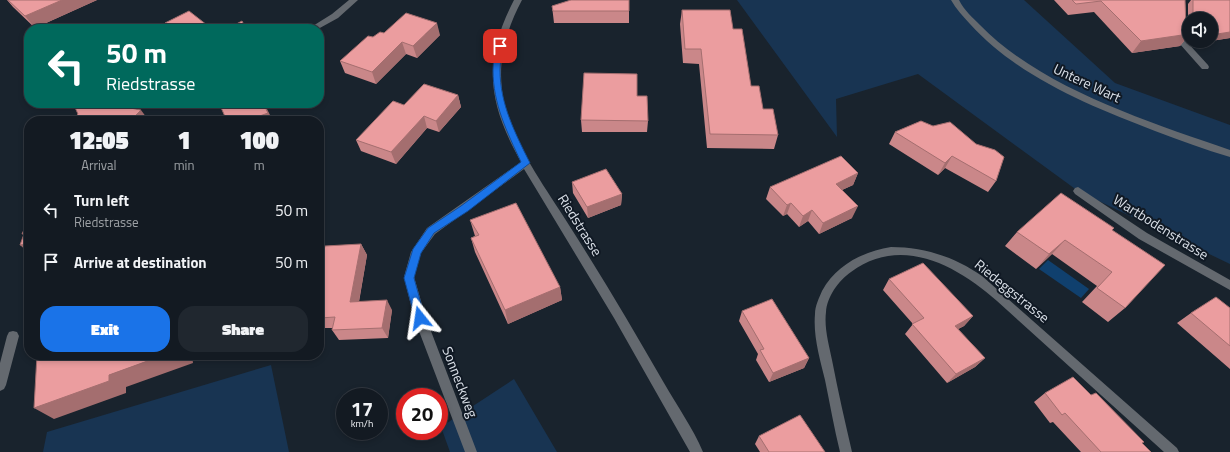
<!DOCTYPE html>
<style>
:root{--surface:#131a22;--page:#20272f;--text:#f1f3f6;--muted:#9da1a5;--line:#323840;--accent:#1a73e8}
body{margin:0;font-family:"Titillium Web",sans-serif;background:var(--page);color:var(--text);height:100vh;display:flex;flex-direction:column;font-size:15px;white-space:nowrap}
*{box-sizing:border-box;margin:0}
p{font-size:13px;color:var(--muted)}
.icon{flex:none;width:22px;height:22px;fill:none;stroke:currentColor;stroke-width:2;stroke-linecap:round;stroke-linejoin:round}
.map{position:relative;flex:1;overflow:hidden}
.details{position:absolute;left:24px;top:116px;width:300px;height:244px;display:flex;flex-direction:column;background:var(--surface);border-radius:16px;box-shadow:0 2px 6px #0003,0 0 0 1px var(--line)}
.details>*{flex:none}
.guide{position:absolute;left:24px;top:24px;width:300px;height:84px;border-radius:16px;box-shadow:0 2px 6px #0003,0 0 0 1px var(--line);background:#00695c;color:#fff;overflow:hidden}
.controls{position:absolute;left:1182px;top:12px;display:grid;gap:8px}
.controls a{display:grid;place-items:center;width:36px;height:36px;border-radius:50%;background:var(--surface);box-shadow:0 2px 6px #0003,0 0 0 1px var(--line);font-size:20px}
.speed{position:absolute;left:336px;top:388px;display:flex;gap:8px;font-size:20px;font-weight:700;text-align:center}
.speed>*{display:grid;place-content:center;width:52px;height:52px;border-radius:50%;background:var(--surface);box-shadow:0 2px 6px #0003,0 0 0 1px var(--line);line-height:1}
.speed small{font-size:10px;font-weight:400}
.speed .limit{border:6px solid #d22;background:#fff;color:#111}
.pin{position:absolute;display:grid;place-items:center;width:34px;height:34px;color:#fff;margin:-17px;border-radius:8px;box-shadow:0 2px 6px #0006}
.me{position:absolute;width:44px;margin:-22px;rotate:345deg;stroke-linejoin:round;filter:drop-shadow(0 0 3px #0008)}
.turn{display:flex;align-items:center;gap:14px;height:84px;padding:0 16px;font-size:18px}
.turn .icon{width:52px;height:52px;stroke-width:2.5}
.turn b{display:block;font-size:28px;line-height:34px}
.eta{display:flex;justify-content:space-evenly;align-items:center;height:68px;text-align:center}
.eta b{font-size:24px;font-weight:800;line-height:28px}
.primary-button{display:flex;gap:8px;margin-top:auto;padding:8px 16px}
.primary-button a{flex:1;height:46px;border-radius:16px;background:var(--accent);color:#fff;font-size:16px;font-weight:800;line-height:46px;text-align:center}
.primary-button a+a{background:var(--page);color:var(--text)}
ul{padding:0;list-style:none}
li{display:flex;align-items:center;gap:12px;height:52px;padding:0 16px}
li div{flex:1}
li b{display:block;font-size:15px}
li em{font-style:normal}
.map>svg:first-child{display:block}
.green{fill:#183452}
.water{fill:#10406e}
.lines{fill:none;stroke-linecap:round;stroke-linejoin:round}
.minor{fill:#64696f;fill-rule:evenodd}
.wall{fill:#ca8789}
.shaded-wall{fill:#a46e6f}
.building{fill:#eb9d9f;stroke:#a46e6f}
.route{fill:#1a73e8;stroke:#114b97}
.labels{text-anchor:middle;stroke-width:4;stroke-linejoin:round;paint-order:stroke}
.street-label{font-size:14px;fill:#dbe1e9;stroke:#101924}
</style>
<div class="map">
<svg width="1230" height="452" viewBox="0 0 1230 452">
<rect width="100%" height="100%" fill="#19232d"/>
<path class="green" d="M737,0H1024L1115,83L1230,125V264L1078,191L918,74L836,99L837,137Z
M271,365L289,452H43L47,432Z
M514,379L557,452H450L441,427Z"/>
<path class="water" d="M1048,260L1089,289L1081,298L1039,269Z"/>
<g class="lines">
<path class="minor" d="M349,0H358L338,18L318,29H308L332,14Z
M514,0H522C507,28 498,58 502,90C507,136 543,184 567,222C601,275 633,329 664,383C677,406 693,428 703,452H690L614,318L524,169L435,234L421,253L414,277L426,318L477,452H465L414,318L404,277L411,252L427,228L521,162C488,103 482,62 514,0Z
M951,0H959C964,10 973,18 980,25C1041,88 1149,122 1230,150V157C1205,150 1180,140 1155,131C1090,106 1018,77 970,24C963,16 956,9 951,0Z
M1179,28H1185L1186,41L1208,65L1209,67L1208,69H1202L1179,43Z
M1078,187L1147,233L1230,280V290L1139,239L1075,194L1073,191L1075,188Z
M891,247C924,247 955,257 982,276L1177,448L1179,452H1164L997,301C956,265 901,235 851,272C838,281 827,297 826,312C824,328 829,345 832,360C838,391 845,422 852,452H840C834,428 830,404 825,380C820,359 813,336 815,314C815,306 819,298 822,291C837,264 863,252 891,247Z
M13,331L17,332L19,336L6,385L4,389L0,391V363L7,336L9,332Z"/>
</g>
<path class="wall" d="M7,0H97L35,28L13,7Z
M1054,0H1185L1186,30L1188,32V4L1191,0H1230V38L1211,41V19H1189V41H1210L1191,44L1188,40V36L1180,46L1132,53L1094,12L1068,15Z
M552,6L629,11V23H554Z
M682,10L733,29L751,86L763,109L778,135L774,149L707,148L699,64L683,63L680,24Z
M165,23L212,29H169Z
M384,33L440,35L417,58L406,54L376,84L345,73L340,61L373,37Z
M458,95L461,107L439,132L427,128L396,164L361,151L356,140L404,105Z
M637,96L648,121L647,132H582L581,120Z
M921,121L996,181L988,192L945,168L938,175L889,144L895,132Z
M858,173L853,185L842,190L852,218L819,234L808,221L799,227L787,214L783,216L766,199L770,187Z
M572,182L622,194L621,205L588,218L573,193Z
M470,220L560,287L562,300L508,324L475,252L471,238L475,236Z
M1112,230L1125,308L1108,322L1082,302L1097,286L1052,254L1036,269L1005,246L1017,232Z
M361,244L367,255L359,302L392,310L388,338L339,340L332,330L333,328H319V271Z
M889,279L973,316L964,326L958,329L985,358L975,367L947,383L905,334L913,324L883,290Z
M1230,308V369L1177,323L1191,313Z
M742,311L809,358L804,368L769,382L756,360L758,354L739,321Z
M1045,393L1091,395L1151,452H1081L1053,422L1050,423L1034,402Z
M759,436L825,452H760L755,444Z"/>
<path class="shaded-wall" d="M62,0H97L35,28L25,16Z
M437,23L440,35L417,58L413,46Z
M1230,32V38L1211,41V35Z
M1189,34L1180,46L1132,53L1141,41Z
M1193,41H1210L1191,44Z
M402,42L406,54L376,84L372,72Z
M458,95L461,107L439,132L436,121Z
M263,103H264L273,121H246Z
M141,110L149,121H130Z
M424,116L427,128L396,164L391,152Z
M952,156L945,168L938,175L945,163Z
M858,173L853,185L831,195L836,184Z
M622,194L621,205L588,218L587,207Z
M791,203L787,214L783,216L787,205Z
M858,206L852,218L819,234L823,223Z
M812,210L808,221L799,227L803,216Z
M1065,240L1052,254L1036,269L1049,254Z
M29,244V253L20,245Z
M361,244L367,255L357,312L350,302Z
M560,287L562,300L508,324L505,310Z
M387,300L392,310L388,338L382,328Z
M973,316L964,326L947,335L955,326Z
M164,355H192L193,363L126,387V393L54,419L34,408L109,375Z
M809,358L804,368L769,382L773,373Z
M985,358L975,367L947,383L956,374Z"/>
<path class="building" d="M8,0H62L25,16Z
M571,0H629V11H553L552,6Z
M1072,0H1185L1186,30L1189,34L1141,41L1101,1L1076,4Z
M1193,0H1230V32L1211,35V19H1193Z
M682,10H730L733,29H742L751,86H759L763,109H773L778,135L710,134L701,49H685Z
M189,11L212,29H172L165,23Z
M406,13L437,23L413,46L402,42L372,72L340,61L368,36L373,37L380,32L384,33Z
M242,21L246,29H227Z
M584,73L637,74V96H647L648,121L581,120Z
M424,84L458,95L436,121L424,116L391,152L356,140L393,101L404,105Z
M73,103H103L141,110L130,121H71L78,114Z
M219,103H263L268,113L246,121H227Z
M921,121L933,126L950,122L976,144L995,150L1004,157L996,181L952,156L945,163L895,132Z
M841,156L858,173L836,184L858,206L823,223L812,210L803,216L791,203L787,205L770,187Z
M606,169L622,194L587,207L572,182Z
M1061,193L1114,228L1112,230L1165,265L1125,308L1097,288L1112,272L1065,240L1049,254L1017,232Z
M516,203L560,287L505,310L471,238L479,235L470,220Z
M29,219V244L20,245L24,234H22Z
M361,244L350,302L387,300L382,328L332,330L335,317L319,318V271L325,246Z
M923,263L973,316L955,326L985,358L956,374L912,324L924,318L889,279Z
M1216,297L1230,308V346L1191,313Z
M772,299L809,358L773,373L760,350L764,349L742,311Z
M37,355H164L109,375V381L34,408Z
M1073,377L1091,395L1096,393L1144,442L1142,443L1151,452H1101L1065,413L1062,415L1045,393Z
M800,415L825,452H769L759,436Z"/>
<path class="route" d="M500,43L504,46C502,54 500,62 500,70C500,104 515,133 530,163L468,211L434,233L421,253L414,278L425,318L423,321L420,323L416,321L415,318L404,278L413,249L428,228L461,206L521,162C507,132 493,104 493,70C493,62 495,54 496,46Z"/>
<g class="labels">
<g class="street-label">
<text transform="translate(1087 83) rotate(25)" y="5">Untere Wart</text>
<text transform="translate(580 225) rotate(58)" y="5">Riedstrasse</text>
<text transform="translate(1161 227) rotate(32)" y="5">Wartbodenstrasse</text>
<text transform="translate(1012 291) rotate(39)" y="5">Riedeggstrasse</text>
<text transform="translate(460 382) rotate(69)" y="5">Sonneckweg</text>
</g>
</g>
</svg>
<div class="controls">
<a><svg class="icon" aria-label="sound" viewBox="0 0 24 24"><path d="M4 9h4l5-4v14l-5-4H4zM17 9q2 3 0 6"/></svg></a>
</div>
<div class="speed"><div>17<small>km/h</small></div><div class="limit">20</div></div>
<div class="pin" style="left:500px;top:46px;background:#d93025"><svg class="icon" aria-label="arrive" viewBox="0 0 24 24"><path d="M6 21V4h12l-3 4 3 4H6"/></svg></div>
<svg class="me" style="left:420px;top:318px" viewBox="-20 -20 40 40"><path d="M0-17L14 15 0 8-14 15z" fill="#1a73e8" stroke="#fff" stroke-width="4"/></svg>
<div class="guide">
<div class="turn"><svg class="icon" aria-label="left" viewBox="0 0 24 24"><path d="M17 20v-9H6M10 6l-5 5 5 5"/></svg><div><b>50 m</b>Riedstrasse</div></div>
</div>
<section class="details">
<div class="eta">
<div><b>12:05</b><p>Arrival</p></div>
<div><b>1</b><p>min</p></div>
<div><b>100</b><p>m</p></div>
</div>
<ul>
<li><svg class="icon" aria-label="left" viewBox="0 0 24 24"><path d="M17 20v-9H6M10 6l-5 5 5 5"/></svg><div><b>Turn left</b><p>Riedstrasse</p></div><em>50 m</em></li>
<li><svg class="icon" aria-label="arrive" viewBox="0 0 24 24"><path d="M6 21V4h12l-3 4 3 4H6"/></svg><div><b>Arrive at destination</b></div><em>50 m</em></li>
</ul>
<div class="primary-button"><a>Exit</a><a>Share</a></div>
</section>
</div>
